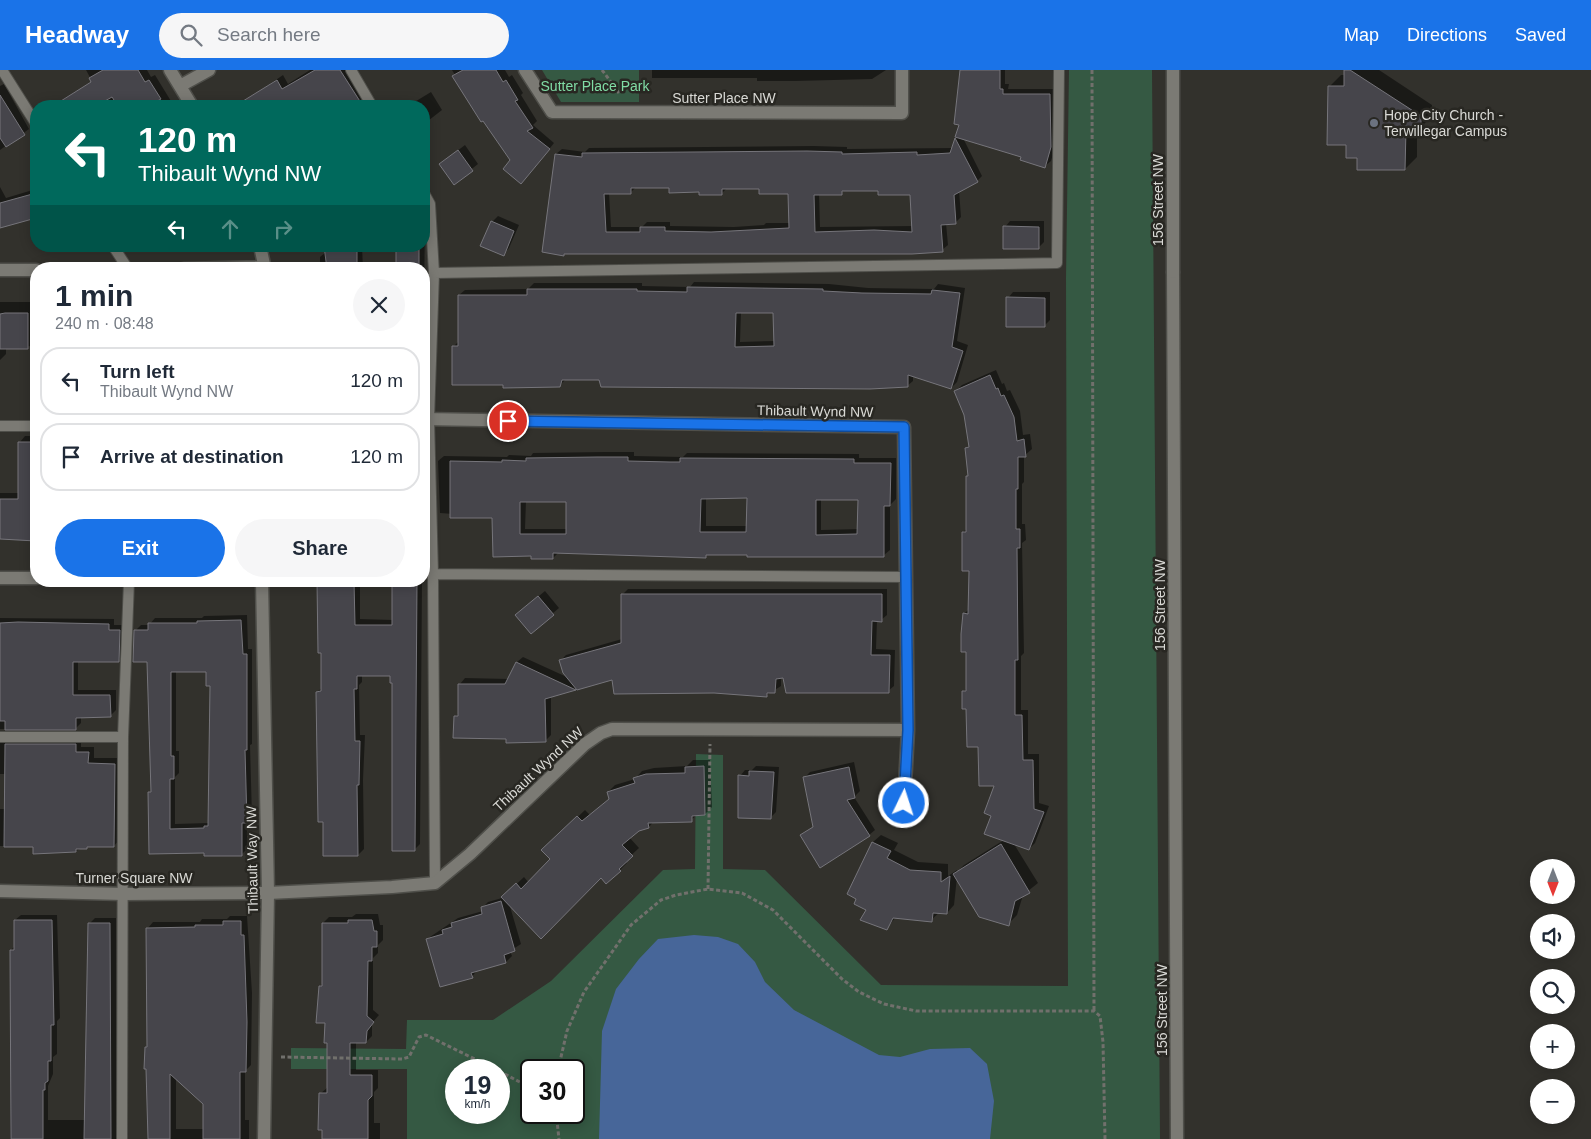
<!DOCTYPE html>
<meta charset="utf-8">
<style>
:root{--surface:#fff;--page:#f6f6f7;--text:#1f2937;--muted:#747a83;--line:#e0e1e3;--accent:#1a73e8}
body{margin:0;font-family:Arial,sans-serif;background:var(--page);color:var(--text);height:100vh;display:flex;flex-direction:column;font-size:19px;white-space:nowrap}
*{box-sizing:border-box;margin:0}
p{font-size:16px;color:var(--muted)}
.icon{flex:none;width:28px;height:28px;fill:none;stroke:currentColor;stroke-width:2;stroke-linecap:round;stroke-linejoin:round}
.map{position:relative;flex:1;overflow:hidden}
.drawer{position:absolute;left:30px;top:192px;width:400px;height:325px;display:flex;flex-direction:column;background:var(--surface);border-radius:20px;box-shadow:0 2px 12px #0003}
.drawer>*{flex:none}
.guide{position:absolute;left:30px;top:30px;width:400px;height:152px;border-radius:20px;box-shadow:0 2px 12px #0003;background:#00695c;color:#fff;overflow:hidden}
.needle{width:32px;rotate:180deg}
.controls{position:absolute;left:1530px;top:789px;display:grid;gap:10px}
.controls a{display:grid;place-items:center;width:45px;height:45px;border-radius:50%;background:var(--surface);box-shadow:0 2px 12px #0003;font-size:25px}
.speed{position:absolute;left:445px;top:989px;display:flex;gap:10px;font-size:25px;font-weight:700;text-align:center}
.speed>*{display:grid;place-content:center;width:65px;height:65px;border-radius:50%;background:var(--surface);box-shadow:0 2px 12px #0003;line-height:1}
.speed small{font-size:12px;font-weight:400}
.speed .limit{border:2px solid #111;border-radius:8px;background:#fff;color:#111}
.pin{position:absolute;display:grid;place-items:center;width:42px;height:42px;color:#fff;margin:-21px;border:2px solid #fff;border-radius:50%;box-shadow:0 1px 5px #0007}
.me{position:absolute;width:55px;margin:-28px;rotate:4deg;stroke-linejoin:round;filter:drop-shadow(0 0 4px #0008)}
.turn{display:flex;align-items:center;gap:18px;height:105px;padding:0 25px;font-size:22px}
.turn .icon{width:65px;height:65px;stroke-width:2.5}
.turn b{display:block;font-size:35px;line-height:42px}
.lanes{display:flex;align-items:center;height:48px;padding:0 25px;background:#0003;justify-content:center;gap:25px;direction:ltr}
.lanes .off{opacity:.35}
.round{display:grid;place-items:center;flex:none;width:52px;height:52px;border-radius:26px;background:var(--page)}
.overview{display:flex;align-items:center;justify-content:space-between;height:85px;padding:0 25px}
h1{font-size:30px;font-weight:700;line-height:38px}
.action{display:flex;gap:10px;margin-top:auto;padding:10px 25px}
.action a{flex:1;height:58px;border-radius:30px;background:var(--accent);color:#fff;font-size:20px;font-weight:700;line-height:58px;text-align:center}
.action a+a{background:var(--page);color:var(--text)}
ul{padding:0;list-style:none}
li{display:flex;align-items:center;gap:15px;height:68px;margin:0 10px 8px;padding:0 15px;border:2px solid var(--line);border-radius:20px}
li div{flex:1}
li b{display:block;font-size:19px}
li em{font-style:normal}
header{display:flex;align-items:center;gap:30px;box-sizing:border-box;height:70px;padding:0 25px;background:var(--accent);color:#fff}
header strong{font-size:24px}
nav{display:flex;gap:28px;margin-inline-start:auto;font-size:18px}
.search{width:350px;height:45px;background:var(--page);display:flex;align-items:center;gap:12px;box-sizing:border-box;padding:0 18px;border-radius:28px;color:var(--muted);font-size:19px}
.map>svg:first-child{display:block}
.green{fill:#355943;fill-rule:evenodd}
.water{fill:#476699}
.shadow{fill:#0007;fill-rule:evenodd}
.building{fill:#46454b;stroke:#76757b;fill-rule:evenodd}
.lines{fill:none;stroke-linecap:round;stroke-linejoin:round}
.service-casing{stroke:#4f4f4a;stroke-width:12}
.minor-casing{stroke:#4f4f4a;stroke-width:15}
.tertiary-casing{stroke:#4f4f4a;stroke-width:15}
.path{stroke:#71706c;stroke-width:3;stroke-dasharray:4 2.5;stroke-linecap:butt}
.service{stroke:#7b7a74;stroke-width:10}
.minor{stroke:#7b7a74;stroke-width:12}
.tertiary{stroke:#7b7a74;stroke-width:12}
.route-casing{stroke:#114b97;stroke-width:12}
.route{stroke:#1a73e8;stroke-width:9}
.worship-dot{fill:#6b7280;stroke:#282722;stroke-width:2}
.labels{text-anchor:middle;stroke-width:5;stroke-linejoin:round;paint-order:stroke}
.park-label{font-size:14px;fill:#80dca5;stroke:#282722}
.street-label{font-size:14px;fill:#d9d9d5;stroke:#282722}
.poi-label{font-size:14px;fill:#d9d9d5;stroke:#282722;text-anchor:start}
</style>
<header>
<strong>Headway</strong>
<div class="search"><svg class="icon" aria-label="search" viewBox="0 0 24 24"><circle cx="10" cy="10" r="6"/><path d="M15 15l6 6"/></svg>Search here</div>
<nav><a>Map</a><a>Directions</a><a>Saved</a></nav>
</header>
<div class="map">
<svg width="1591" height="1069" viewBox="0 0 1591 1069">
<rect width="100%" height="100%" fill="#32312c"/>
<path class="green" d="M542,0H639V32H561Z
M1069,0H1152L1160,1069H407V999H291V978L406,979L407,950H493L551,911L663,800L695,799L696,684L723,685V799L765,800L881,915L1068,916L1066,208ZM456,1000H499V1042H456ZM531,1000H574V1042H531Z"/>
<path class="water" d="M694,865L718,867L738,874L755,892L765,912L794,940L879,985L900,987L930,979L970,978L987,994L994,1031L990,1069H599L602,961L616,919L639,889L658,869Z"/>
<path class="shadow" d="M86,0H147L151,7L155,5L174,36H54L92,11Z
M310,0H350L367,29L359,36H253L248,29L283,5L288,14Z
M452,0H505L509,7L512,5L523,23L521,25L537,51L533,55L554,73L527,107L512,90L483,49L482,50Z
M652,0H886L872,9L796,11H757V8H652Z
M960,0H1005V14H1009L1008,19H1056L1057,70L1051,91L1045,96L1022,86L963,68L982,106L977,111L959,120L961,147L956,152L946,153L948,175L942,180L564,184L556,84L562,79L585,82L589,78L814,76L847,77V79L953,78L961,55ZM636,117H670L722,123L728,117H760L790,123V153H766L764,155L734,157L670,156V152H647L642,157H611L609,123H630ZM845,120H879L911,124L913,156L820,157L819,123H841Z
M1345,0H1379L1432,35V46L1420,58H1417V87L1405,99L1358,86L1348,74L1329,17L1341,5H1345Z
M4,14L29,59L0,80V16Z
M431,22L442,40L424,54V36H408Z
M465,75L478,94L454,113L440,94Z
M0,117L6,128L36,119V144L0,157Z
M498,146L519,155L509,178L504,184L492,152Z
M425,151L424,229V199H396V176H424Z
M1010,151H1044V172L1038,178L1005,157Z
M325,176H362L363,199H320V187L326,182Z
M694,212L829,214L868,218L934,219L938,214L965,218L957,271L968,275L957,312L951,318L913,306V311L907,316L600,309L565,310L559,316L505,313L453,277L459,271V225L465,220L528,219L534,213H642V216L690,217ZM741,242H774L775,271L740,272Z
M1013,222H1050V250L1044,256L1008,228Z
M0,232H36V276L6,277V284L0,290Z
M996,300L1002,314L1004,313L1007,321L1010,320L1020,341L1023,365L1030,364L1032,379L1024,386V412L1022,414V454H1025L1026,470L1022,473L1024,583L1021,586V640H1028V684H1039V733L1049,736L1035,773L1029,779L1014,774L1038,813L1023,825L1017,845L1008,854L957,807L954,835L947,843L940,842L931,850L896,847L886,859L858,828L848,824L873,772L881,765L898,773L894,780L918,792L948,794V806L957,800V802L964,795L1004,770L993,745L995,715L979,676L963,622L968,617L964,544L969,539L970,499L963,462L968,458V406L970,404L966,378L970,375L966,344L956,321L962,315Z
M25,366H36V470L0,468V423H19L20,372Z
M604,382H634V386L683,387L687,383L859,384V388H896V429L890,435V480L884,485L708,483L705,486L559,482L553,488L532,485L493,447L440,443L438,391L444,386L507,387L509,385L531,386L533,383ZM748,427L747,456H706V428ZM821,429H859V459L821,460ZM526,431H568L567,459H525Z
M424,386H429L430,437L424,443Z
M319,511H360V549L393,550L392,511H422L420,774L414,780L391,605H362V612L359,615L360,665H365L363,710L364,779L358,785L324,751L317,622L322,618Z
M628,519H887V545L881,550H877L876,579L895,580L894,616L888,621L784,607H781V616L767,625L614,608L551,626V665L545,671L507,668L456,646L459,643L460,614L465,608L509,609L517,592L523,587L569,608L561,590L566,585L622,569V525Z
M545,521L559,538L531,562L522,540Z
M247,545L248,579H252V674L250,675L252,747L247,752V779L241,785L205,781L151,782L150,722L152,720L148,591L135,561L141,555H149L155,548H202L204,546ZM176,601H207L211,615L208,753L175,754V707L179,703V681H176Z
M0,548L114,549V555H125L124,585L118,591H78V620H116V640L110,646L81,647V653L75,659H0Z
M0,666L81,669V677H94V688H121L119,770L114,776L89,775L76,781L34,776H0V739H6V704H0Z
M693,690H710L712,737L705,744H698L691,750L654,751L649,757L638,759L629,767L639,778L625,791L627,793L620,800L509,833L521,874L510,881L512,886L506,892L477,900L472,907L427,869L458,848L483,841L482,838L488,832L502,828L524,807L529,813L552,788L543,780L585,740L590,745L610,728L608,722L615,715L635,709L642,701L654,698L687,696Z
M854,692L860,721L854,727L875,760L869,765L802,766L814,756L804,708L810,702Z
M756,696L779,697L776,742L770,748L740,706L745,700H752Z
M356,844H378L380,855H383V870L378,875V883L373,888V940L379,945L372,953V966L366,972H356V1000H378V1018L374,1022V1053H380V1069H324L320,1024L328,1017V972L320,916L324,912L323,853L329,847H352Z
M21,845H57L60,948L57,951V984L53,987V1004L48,1016V1050H86L90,853L95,848H116L117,1069H10L11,880L15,876V850Z
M230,846H247L252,923L251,995L245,1001V1050H249V1069H149L146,977L148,975V858L153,852H200L202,849H227ZM176,1008L204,1034V1059H176Z"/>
<path class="building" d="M103,0H138L145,12L149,10L161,29L148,36H118L112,27L96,36H53L91,12L89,8Z
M315,0H340L363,36H235L277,10L282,19Z
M463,0H496L503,12L506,10L518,30L515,31L533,58L527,61L550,79L521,114L503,99L510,90L483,51L481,52L452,6Z
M960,0H1000V19H1003V24H1050L1051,77L1045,98L1020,90L1021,87L955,67L959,55L954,54Z
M1344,0H1350L1421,46V59H1406L1405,100H1357V88H1346V75H1327L1328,16H1344Z
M0,25L25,65L6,77L0,68Z
M955,68L978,112L954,125L956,154L941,155L943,182L912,184H564V186L542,182L555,84L582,87V83L807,81L842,82V84L917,82V85L950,83ZM631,118H669V123L699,122V125H722V119H759V124H788L789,158L711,162L665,161V157H640V162H606L604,124H631ZM842,121H878V125H910L912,162L874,160L815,162L814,125H842Z
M458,80L473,101L454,115L439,94Z
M36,123V148L0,158V133Z
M491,151L514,161L504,186L480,176Z
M1003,156L1039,157V179H1003Z
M324,176H357V199H327Z
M396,176H419V199H396Z
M687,217L823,219V221L862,223L931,224L932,220L960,223L952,277L963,281L951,319L908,305V317L870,319L601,317L599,310H562L560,317L503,318V315H452V276H458V225H527V219H637V221L687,222ZM736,243H773L774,276L735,277Z
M1006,227L1045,228V257H1006Z
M5,243H28V279H0V244Z
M990,305L996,319L998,318L1001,326L1004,325L1014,347L1017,371L1024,369L1026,387H1018V419H1016V459H1020V478H1017L1018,590H1015V645H1022L1023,690H1033L1034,739L1044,742L1029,780L984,764L991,746L984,743L994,716H979L978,677H967L966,639H962V621H966V582H961V564L963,543L968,544L969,501H962V462H966V406H968L965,378L969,377L964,345L954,321Z
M18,372H36V471L0,469V429H18Z
M597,387H628V391L670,392H680V388L854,389V393H891L890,436H884V487H747V485H706V488L553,483V489H531V486L493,487L492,448H450V391L502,392V390L526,391V388ZM747,428L746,462H700L701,429ZM816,430H858L857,464L816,465ZM520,432H566V464H520Z
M317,511H354L355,555H392V511H417L415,781H392V613H390V606H357V619H354L355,671H360L359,715H357L358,786H323V752H318L316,622L321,621V583H318Z
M621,524H882V552L872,551L871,585H890L889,623H786L783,608L776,609L775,623H767V627L714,623L614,624L612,610L577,620L563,603L559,590L621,573Z
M538,526L554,545L531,564L515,545Z
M241,550L243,584H247V680H245L247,753H242V786H204V783L149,784L148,722H151L147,592H133L134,560H148V553H197V551ZM171,602H206V616H210L208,756H204V758L170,759V709H174V686H171Z
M18,552L109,554V560H120L119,592H73V625H110L111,647L76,648V660H5V651H0V553Z
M516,592L576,620L545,629L546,672L506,673V669L453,668L454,646H458V614H505Z
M5,674H76V682H89L88,693L115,694L114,777H87V779H76V782L33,784V777H4Z
M704,696L705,745L692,746V752L648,753L649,758L639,761L622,775L633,786L619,799L621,801L606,814L601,808L541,869L501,827L516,813L521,819L550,789L541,780L577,746L582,751L609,729L607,722L635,713L633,708L646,704L685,703V697Z
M849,697L855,728L847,730L870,766L820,798L800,765L813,757L803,707Z
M749,701L774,702L771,749L738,748V705L749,706Z
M872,772L891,781L887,788L910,800L941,802V812L950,806L947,844L933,843L932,852L893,848L887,860L860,850L866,840L854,834L856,829L847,824Z
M1001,774L1030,823L1015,831L1009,856L979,847L953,804Z
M501,831L515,881L504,885L506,893L471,903L473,908L440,917L426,869L443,864L442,860L452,857L451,853L482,844L481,837Z
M14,850H52L54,955H51V991H48V1011L45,1013V1020H43V1069H11L10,880H14Z
M348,850H372L374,861H377V877H372V891H368L367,946L374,952L367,961L366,973H350V1005H372V1026L368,1030V1069H322V1060H318L319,1023H327V973H324L325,953H316L319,916H322V853H348Z
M223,851H241V865H244L247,952L246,1002H240V1069H203V1034L170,1004V1069H148L146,999H144L145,977H147L146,858L195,857V855H223Z
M88,853H110L111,1069H84Z"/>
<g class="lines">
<defs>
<path id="service" d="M2,0L36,54
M351,0L372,36
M424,123L430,134L434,203L429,349L433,504L435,813
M113,176L128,199
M434,203L1057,193L1059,0
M0,356H36
M433,504L906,507
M0,667H123
M122,1069L123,667L129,511"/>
<path id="minor" d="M170,0L192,36
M525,0L552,42L902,43V0
M180,16L209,0
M260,176L265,199
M184,199L265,197
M0,200H36
M1173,202L1177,1069
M0,508H36
M262,511L268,823L264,1069
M904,733L908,660
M0,821L124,824L268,823L392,817L435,813L470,784L585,674L601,663L612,659L908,660L904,357L424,349"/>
<path id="tertiary" d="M1173,0V202"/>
</defs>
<use href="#service" class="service-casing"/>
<use href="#minor" class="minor-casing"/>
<use href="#tertiary" class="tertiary-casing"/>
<path class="path" d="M602,0L619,23
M1092,0L1094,941
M708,819L710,674
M281,987L402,989L409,987L419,967L426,965L497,1000
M558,1000L567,961L584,922L631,855L661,830L676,825L708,819L742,823L773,840L842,909L859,922L884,934L916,941H1094L1100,946L1103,972L1105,1069
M499,1001L531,1018
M522,1012L531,1010
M556,1042L559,1069"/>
<use href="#service" class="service"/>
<use href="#minor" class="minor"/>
<use href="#tertiary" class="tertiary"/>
</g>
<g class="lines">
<defs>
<path id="route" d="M508,351L904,357L908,660L904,733"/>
</defs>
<use href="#route" class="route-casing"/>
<use href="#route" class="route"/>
</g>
<circle class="worship-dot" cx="1374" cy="53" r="5"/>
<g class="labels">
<g class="park-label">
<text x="595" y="21">Sutter Place Park</text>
</g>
<g class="street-label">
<text x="724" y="33">Sutter Place NW</text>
<text transform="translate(1158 130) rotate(-90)" y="5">156 Street NW</text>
<text transform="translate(815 341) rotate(1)" y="5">Thibault Wynd NW</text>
<text transform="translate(1160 535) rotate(-90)" y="5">156 Street NW</text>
<text transform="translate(538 699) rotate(-43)" y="5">Thibault Wynd NW</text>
<text transform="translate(252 790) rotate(-91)" y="5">Thibault Way NW</text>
<text x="134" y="813">Turner Square NW</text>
<text transform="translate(1162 940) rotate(-90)" y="5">156 Street NW</text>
</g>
<g class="poi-label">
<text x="1384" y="50">Hope City Church -<tspan x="1384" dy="16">Terwillegar Campus</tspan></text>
</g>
</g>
</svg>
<div class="controls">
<a><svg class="needle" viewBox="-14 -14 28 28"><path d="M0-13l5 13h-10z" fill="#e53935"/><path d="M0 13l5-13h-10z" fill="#747a83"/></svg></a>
<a><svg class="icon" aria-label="sound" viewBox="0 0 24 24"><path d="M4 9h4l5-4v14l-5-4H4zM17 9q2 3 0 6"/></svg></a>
<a><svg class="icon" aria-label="search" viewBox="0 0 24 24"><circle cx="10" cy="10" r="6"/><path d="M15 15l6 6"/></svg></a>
<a>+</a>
<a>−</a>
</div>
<div class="speed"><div>19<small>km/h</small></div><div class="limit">30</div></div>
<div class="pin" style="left:508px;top:351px;background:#d93025"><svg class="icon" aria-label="arrive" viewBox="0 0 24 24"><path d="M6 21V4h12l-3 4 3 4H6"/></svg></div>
<svg class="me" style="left:904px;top:733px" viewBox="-20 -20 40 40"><circle r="17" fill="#1a73e8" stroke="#fff" stroke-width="3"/><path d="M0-11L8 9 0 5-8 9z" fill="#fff"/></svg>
<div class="guide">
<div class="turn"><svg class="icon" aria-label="left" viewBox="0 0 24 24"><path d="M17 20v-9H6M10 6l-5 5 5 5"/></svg><div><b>120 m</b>Thibault Wynd NW</div></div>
<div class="lanes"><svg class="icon" aria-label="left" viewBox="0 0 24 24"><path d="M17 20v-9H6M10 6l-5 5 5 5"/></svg><svg class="icon off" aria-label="ahead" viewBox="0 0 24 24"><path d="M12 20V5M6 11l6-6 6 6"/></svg><svg class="icon off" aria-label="right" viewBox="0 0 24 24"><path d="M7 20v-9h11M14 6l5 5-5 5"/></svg></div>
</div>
<section class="drawer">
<div class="overview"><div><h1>1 min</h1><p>240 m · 08:48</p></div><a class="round"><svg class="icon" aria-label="close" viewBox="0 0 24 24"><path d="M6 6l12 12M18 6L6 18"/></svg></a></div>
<ul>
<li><svg class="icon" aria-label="left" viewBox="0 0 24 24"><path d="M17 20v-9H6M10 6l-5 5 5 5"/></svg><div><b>Turn left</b><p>Thibault Wynd NW</p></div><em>120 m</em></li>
<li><svg class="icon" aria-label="arrive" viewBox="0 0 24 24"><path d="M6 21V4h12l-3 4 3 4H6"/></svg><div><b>Arrive at destination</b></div><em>120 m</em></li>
</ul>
<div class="action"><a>Exit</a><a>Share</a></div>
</section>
</div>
